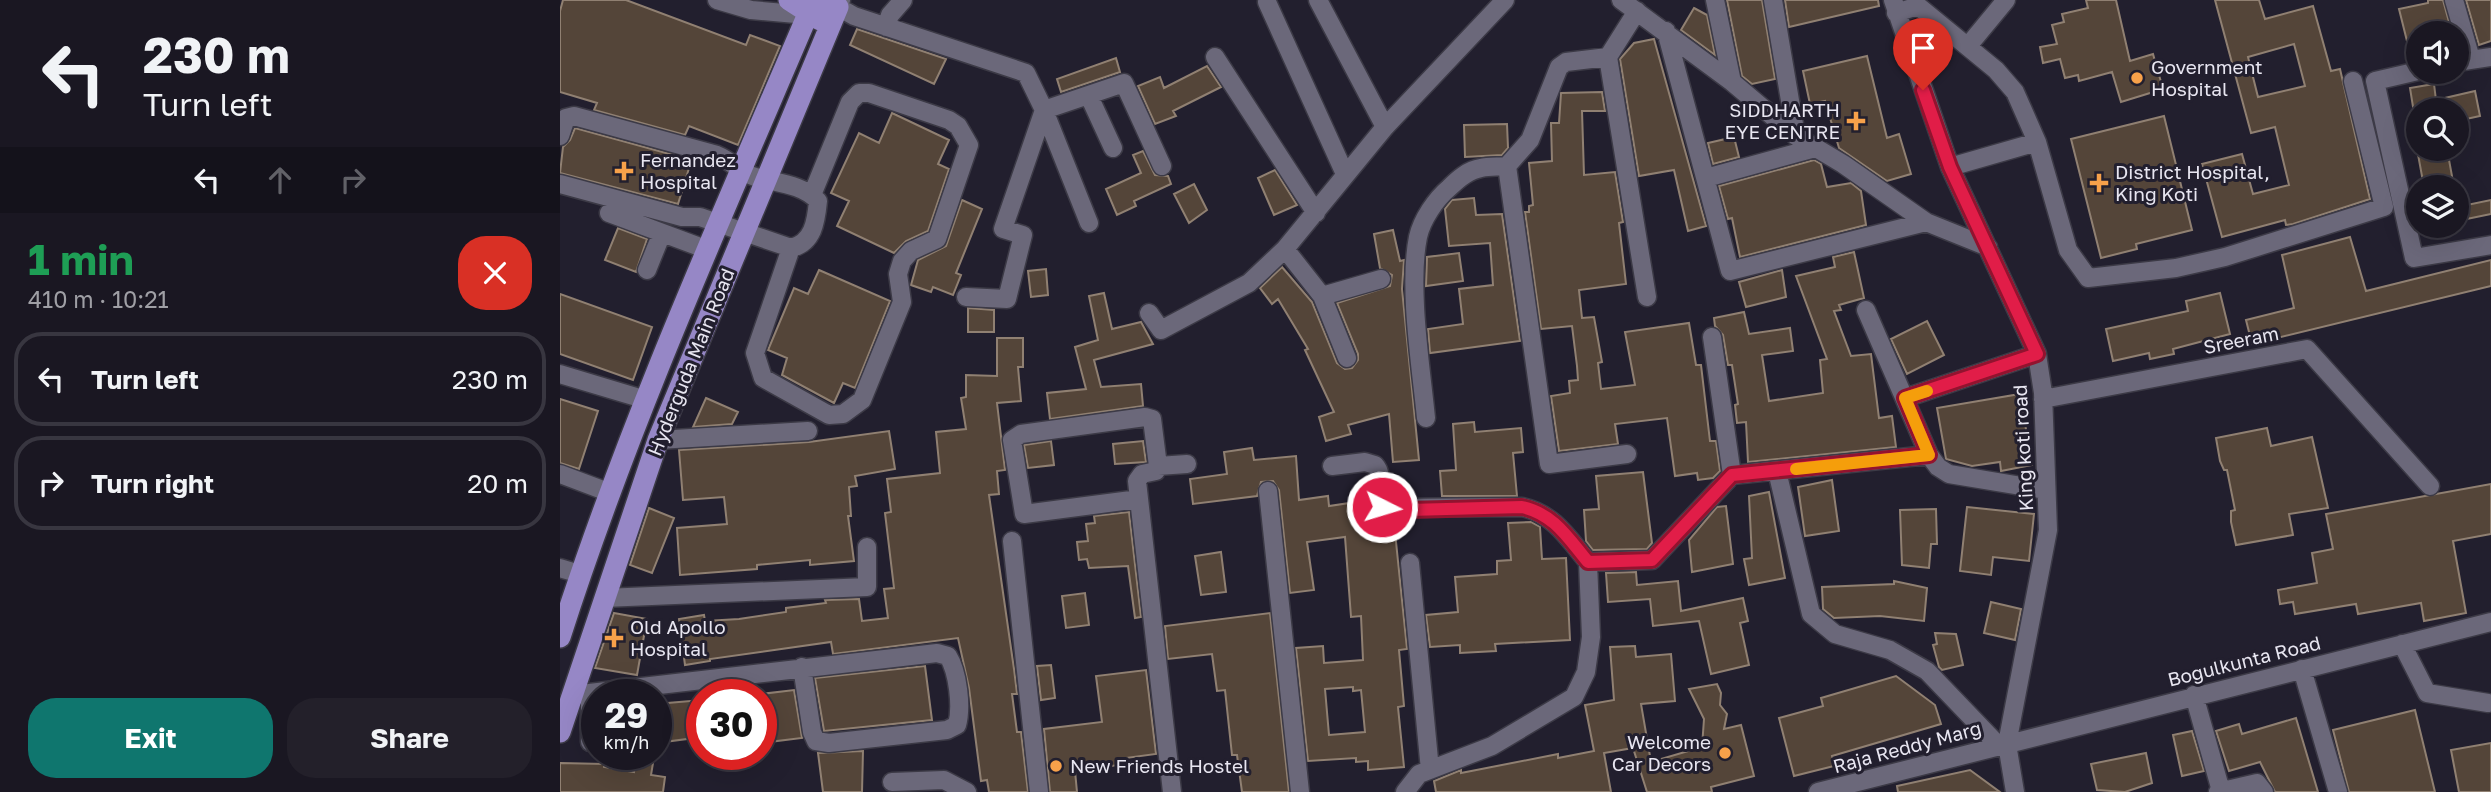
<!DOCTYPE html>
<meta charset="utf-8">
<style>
:root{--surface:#1a1722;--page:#23202a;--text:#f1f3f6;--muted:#9f9fa5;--line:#383640;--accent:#0f766e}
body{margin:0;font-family:"Golos Text",sans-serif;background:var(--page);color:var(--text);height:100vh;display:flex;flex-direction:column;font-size:26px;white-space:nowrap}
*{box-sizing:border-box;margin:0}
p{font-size:23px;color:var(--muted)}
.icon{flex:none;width:38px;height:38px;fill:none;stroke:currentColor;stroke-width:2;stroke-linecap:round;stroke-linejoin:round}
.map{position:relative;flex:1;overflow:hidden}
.sheet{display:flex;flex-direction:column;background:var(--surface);width:560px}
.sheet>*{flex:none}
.banner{background:#1a1722;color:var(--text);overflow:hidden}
.fabs{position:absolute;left:1846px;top:21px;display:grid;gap:14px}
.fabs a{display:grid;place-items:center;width:63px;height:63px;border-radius:50%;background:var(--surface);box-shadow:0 7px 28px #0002,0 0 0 2px var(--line);font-size:35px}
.speed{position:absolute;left:21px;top:679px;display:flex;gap:14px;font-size:35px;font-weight:700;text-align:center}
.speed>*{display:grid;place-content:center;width:91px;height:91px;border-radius:50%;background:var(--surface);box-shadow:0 7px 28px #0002,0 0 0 2px var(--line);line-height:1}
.speed small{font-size:18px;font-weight:400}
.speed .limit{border:10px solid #d22;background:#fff;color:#111}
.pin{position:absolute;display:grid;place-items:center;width:60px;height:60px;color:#fff;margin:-72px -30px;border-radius:50% 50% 50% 0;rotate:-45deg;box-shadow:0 0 7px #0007}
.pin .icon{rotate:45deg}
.me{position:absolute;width:77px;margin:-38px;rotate:95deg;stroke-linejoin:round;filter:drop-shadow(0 0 5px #0008)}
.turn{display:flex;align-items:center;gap:24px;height:147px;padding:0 28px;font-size:32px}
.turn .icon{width:91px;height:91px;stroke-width:2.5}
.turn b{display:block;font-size:49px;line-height:60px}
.lanes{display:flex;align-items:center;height:66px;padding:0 28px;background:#0003;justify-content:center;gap:35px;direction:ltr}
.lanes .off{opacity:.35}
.round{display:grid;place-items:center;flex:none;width:74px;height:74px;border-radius:28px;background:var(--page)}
.overview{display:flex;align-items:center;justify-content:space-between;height:119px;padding:0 28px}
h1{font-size:42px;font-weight:700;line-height:52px;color:#1e9e55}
.cta{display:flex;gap:14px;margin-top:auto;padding:14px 28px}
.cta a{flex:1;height:80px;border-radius:28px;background:var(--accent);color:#fff;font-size:28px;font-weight:700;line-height:80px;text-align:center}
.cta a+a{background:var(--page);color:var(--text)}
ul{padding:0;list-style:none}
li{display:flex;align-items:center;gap:21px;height:94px;margin:0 14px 10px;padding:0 14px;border:4px solid var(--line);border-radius:28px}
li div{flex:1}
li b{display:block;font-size:26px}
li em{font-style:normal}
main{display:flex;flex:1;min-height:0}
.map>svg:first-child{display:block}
.building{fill:#544539;stroke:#908072;stroke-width:2;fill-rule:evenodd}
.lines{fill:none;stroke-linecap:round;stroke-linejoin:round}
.minor-casing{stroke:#3c3a46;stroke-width:21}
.major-casing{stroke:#3c3a46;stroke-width:24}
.minor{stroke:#6b687a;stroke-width:18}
.major{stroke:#9687c6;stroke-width:21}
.route-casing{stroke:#92132f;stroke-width:18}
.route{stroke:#e11d48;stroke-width:12}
.slow{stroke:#f59e0b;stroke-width:12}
.poi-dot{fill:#f7a14a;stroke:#221f2e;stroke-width:2.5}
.labels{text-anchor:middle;stroke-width:6;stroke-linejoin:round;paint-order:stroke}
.poi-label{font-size:19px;fill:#e8e6f1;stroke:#221f2e;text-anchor:start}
.street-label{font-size:19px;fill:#e8e6f1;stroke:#221f2e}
</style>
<main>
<section class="sheet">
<div class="banner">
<div class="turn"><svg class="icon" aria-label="left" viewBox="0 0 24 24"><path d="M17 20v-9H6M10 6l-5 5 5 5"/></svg><div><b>230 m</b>Turn left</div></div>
<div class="lanes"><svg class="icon" aria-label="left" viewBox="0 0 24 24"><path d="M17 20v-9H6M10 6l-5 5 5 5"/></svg><svg class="icon off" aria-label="ahead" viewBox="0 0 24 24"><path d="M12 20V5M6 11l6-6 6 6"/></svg><svg class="icon off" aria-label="right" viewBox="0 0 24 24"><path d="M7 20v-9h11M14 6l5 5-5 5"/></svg></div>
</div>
<div class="overview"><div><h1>1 min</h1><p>410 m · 10:21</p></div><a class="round" style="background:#d93025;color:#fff"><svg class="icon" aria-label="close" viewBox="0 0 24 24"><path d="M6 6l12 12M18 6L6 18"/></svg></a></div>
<ul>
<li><svg class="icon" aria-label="left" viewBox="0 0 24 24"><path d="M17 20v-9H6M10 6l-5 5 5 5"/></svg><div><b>Turn left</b></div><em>230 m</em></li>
<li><svg class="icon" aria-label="right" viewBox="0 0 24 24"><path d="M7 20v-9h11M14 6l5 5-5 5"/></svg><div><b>Turn right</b></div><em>20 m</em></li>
</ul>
<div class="cta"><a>Exit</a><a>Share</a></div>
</section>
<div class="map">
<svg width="1931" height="792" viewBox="0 0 1931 792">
<rect width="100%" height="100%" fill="#221f2e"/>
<path class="building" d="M3,0H66L186,45L190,35L220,46L178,145L129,126L125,135L34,110L37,103L0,92V11Z
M1167,0H1202L1215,79L1192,84L1182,76Z
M1225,0H1318L1319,6L1229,27Z
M1526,0H1556L1570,61L1593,54L1603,89L1561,102L1552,72L1519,81L1518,75L1505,78L1500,59L1483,63L1480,47L1497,44L1492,25L1504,22L1502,14L1528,8Z
M1655,0H1699L1705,19L1753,6L1771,71L1780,69L1810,199L1733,224L1726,225L1725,220L1662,237L1642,164L1682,154L1693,194L1729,185L1715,127L1691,133ZM1734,44L1745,86L1698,97L1688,57Z
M1868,0H1883L1892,33H1858V60L1852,61L1839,9L1868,3Z
M1906,0H1931V41L1919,45Z
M1134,8L1147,15L1155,55L1121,30Z
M297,29L386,59L374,84L290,45Z
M1094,39L1146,226L1128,231L1114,170L1079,176L1060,59L1074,43Z
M1307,56L1327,138L1339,134L1351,174L1327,181L1279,148L1265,101L1250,104L1243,71Z
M556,58L560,72L501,92L497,79Z
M647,66L661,87L613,111L616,116L595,124L578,86L600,77L604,88Z
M1874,84L1876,100L1915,91L1920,116L1897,121V110L1854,113L1850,88Z
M1042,92L1045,111H1022L1024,175L1055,172L1063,222L1059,223L1066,284L1019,290L1022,318L1034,317L1042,362L1038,363L1041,389L1075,385L1065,332L1129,323L1136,365H1141L1150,441H1156L1160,471L1153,478L1138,480L1137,473L1115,476L1107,418L1055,424L1058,444L999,451L991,396L1010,393L1009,381L1018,380L1017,366L1012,326L981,329L965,212H969V206L973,205L969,163L992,161L991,123H999L1001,93Z
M332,113L389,140L378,164L389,169L368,231L346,241L334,253L277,226L289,201L271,193L299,133L319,143Z
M1604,116L1632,230L1576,244L1577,249L1541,258L1511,139Z
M947,124L948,148L942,155L905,157L904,125Z
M15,128L117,156L115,160L130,165L118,204L0,173L3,147L10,140Z
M1174,137L1179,157L1153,164L1148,143Z
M1857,149H1887L1894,187H1864Z
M583,151L595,175L608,176L611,184L574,201L576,206L557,215L546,189L581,173L573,155Z
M1254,160L1261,164L1267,187L1291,183L1301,191L1306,225L1180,257L1172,218L1168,219L1159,186Z
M715,170L737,205L714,215L698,178Z
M634,184L647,210L629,223L614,194Z
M914,198L916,215L942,214L960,341L870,353L868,329L903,324L899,289L933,285L930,243L889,246L885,209L892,200Z
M402,200L422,209L396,273L401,275L393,295L373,287L371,292L351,285L358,260L386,246Z
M1931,200V214L1897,221V207Z
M58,228L87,239L76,272L45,260Z
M833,230L840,261L844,260L842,289L859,460L833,462L829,414L788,425L791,434L766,441L759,417L774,412L745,350L748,349L718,299L712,304L700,288L722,267L752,302L777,363L785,369L792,368L798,360V354L777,303L830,286L832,275L820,268L814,234Z
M1790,237L1806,291L1931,260V286L1692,344L1686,320L1734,308L1722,255Z
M1294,252L1304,298L1279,305L1281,310L1274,311L1291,356L1311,354L1319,418L1332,416L1336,447L1188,462L1186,422L1177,423L1175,405L1178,404L1172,365H1168L1163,335L1155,326L1154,318L1184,312L1189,334L1230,328L1233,351L1202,355L1209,401L1263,393L1260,360L1267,359L1236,276L1275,267L1273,257Z
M899,253L903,281L866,286L867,257Z
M486,269L488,295L471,297L468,271Z
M259,270L330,301L295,388L283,383L274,403L222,375L227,358L208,350L234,288L248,294Z
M1222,270L1226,297L1186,307L1179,282Z
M544,293L552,329L581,322L593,344L534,360L541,387L581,384L583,406L490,419L487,393L526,389L515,347L538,340L529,296Z
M1660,293L1670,334L1613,349L1614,354L1590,359L1589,353L1553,361L1546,329L1628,311L1626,301Z
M0,294L92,327L73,380L0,354Z
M408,308L434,310V332H408Z
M1367,321L1384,355L1347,374L1331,339Z
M437,338H463V367H458L461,401L437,403L445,470L437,471L439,494L429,495L454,669L457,694H452L457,732H461L468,792H429L427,780L421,781L409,688L398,638L273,654L271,642L150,659V661L125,665L119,619L144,615L145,621L179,619L226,612V608L266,603L265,600L299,599L302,621L328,618L324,589L334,588L325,513L331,512L327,479L380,473L376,432L406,429L401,398L406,397V375L437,376Z
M1460,394L1472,465L1441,471L1440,462L1412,466L1386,459L1377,408Z
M146,398L178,412L172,424L133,427Z
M0,399L38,411L19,469L0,463Z
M914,422L915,432L961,428L963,452L953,453L957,496H882L880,471L896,470L893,424Z
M1707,428L1711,446L1752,437L1768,508L1729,514L1733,535L1676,545L1671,522V511L1675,510L1667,470H1664L1660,461L1656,438Z
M329,431L335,469L295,476L297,486L289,487L291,516H288L294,561L250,565V560L197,565V569L120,575L117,528L167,524L164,497L123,500L119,450L249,442Z
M491,441L494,465L468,468L464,445Z
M583,441L586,462L555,464L553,444Z
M692,448L694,460L736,456L739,500L768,496L769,506L803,501L807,535L835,532L847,649L839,650L844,706L838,707L844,767L808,770V761L796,762V758L748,761L736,648L763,646L764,663L803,660L801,616L791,617L785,537L747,542L754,590L730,593L719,490L713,481L701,482L697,496L633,504L630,479L667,474L664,452ZM793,687V691L801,690L805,732L769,735L765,689Z
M1083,472L1092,543L1087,549L1033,550L1026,541L1024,510L1039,509L1036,476Z
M1272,480L1279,531L1245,536L1238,487Z
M1931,484V534L1893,541L1906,613L1864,621L1861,603L1798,614L1796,604L1735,614L1733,602L1720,604L1718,590L1757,583L1752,553L1773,549L1766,514Z
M1209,492L1225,578L1189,585L1184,559L1192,558L1189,496Z
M1166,506L1173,564L1132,572L1129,540L1157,507Z
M1407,507L1474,514L1469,561L1433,557L1431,575L1400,571Z
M89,508L114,518L92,573L70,565Z
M1376,509L1377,544H1371L1369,568L1342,565L1340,510Z
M569,512L581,617L575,618L568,566L529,568L527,559L519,560L517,542L528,541L526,524L535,523L534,516Z
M971,522L980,527L982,559L1006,558L1010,640L935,644L936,651L900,653V645L870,647L866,615L898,612L895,577L937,574V561L951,560L948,523Z
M661,552L666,592L641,595L635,556Z
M1076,572L1077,585L1118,581L1121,611L1183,598L1188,621L1180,623L1189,665L1151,674L1139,621L1093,626L1090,599L1048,602L1046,573Z
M1334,581L1367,588L1364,621L1320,616L1274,618L1263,609L1262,587L1334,584Z
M525,593L529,625L506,628L502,596Z
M1431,602L1461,609L1455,640L1424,633Z
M54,613L87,619L77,675L35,668Z
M710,613L729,792H682L677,755H672L665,690L657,691L652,654L608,659L605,626Z
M1375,633L1396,634L1403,665L1382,670L1379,667L1373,645L1377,644Z
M1075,646L1076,657L1111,654L1115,701L1081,704L1091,762L1142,747L1144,719L1129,689L1157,684L1161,693L1160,705L1167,714L1164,729L1181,725L1194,776L1151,787L1152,792H1087L1073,748L1044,753L1051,792H876L874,781L901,770V773L998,754V758L1034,751L1025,705L1054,700L1050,647Z
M491,665L495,698L481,700L477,666Z
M365,666L372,720L264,731L255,678Z
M586,670L596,754L558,759L559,765L515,771L517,792H490L484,729L542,722L536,676Z
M1336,676L1375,705L1381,724L1272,756L1274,766L1234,776L1219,718L1263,706L1261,698Z
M234,690L242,738L201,743V694Z
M142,700V737L96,743V704Z
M1855,710L1875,792H1789L1773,730Z
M1736,718L1758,792H1715L1700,762L1669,771L1656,731L1679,724L1682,734Z
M1632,731L1644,771L1622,776L1613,735Z
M1931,743V792H1899L1891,750Z
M303,751L302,792H263L258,753Z
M1586,753L1592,783L1565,792L1537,790L1531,764Z
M76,760L93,763L91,775L105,777L103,792H0V763L44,764V767L74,772Z
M1410,770L1440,792H1338L1337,786Z"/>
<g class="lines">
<defs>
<path id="minor" d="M157,0L191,10L247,15
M281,0L278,7L294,16L466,73L484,110L529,223
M758,0L825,127
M1061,0L1172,82L1236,136L1283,164L1366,222L1428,247
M1155,0L1172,82
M1213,0L1236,136
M1333,0L1390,167L1477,354L1483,393L1488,530L1447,744L1455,792
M1894,0L1911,59
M707,2L785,174
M1336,13L1358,6L1436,70L1455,92L1477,142L1508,250L1528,278L1616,268L1665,257L1824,207L1793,81
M326,27L330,15L343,0
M1106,31L1170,271L1366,222
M1408,46L1446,0
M655,57L756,213
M1048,57L1087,297
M1897,62L1931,57
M1858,71L1815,81L1854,258L1931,245
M529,96L553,148
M0,136L6,118L14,116L157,155C167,159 172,164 180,170C200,184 238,179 258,201C256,222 253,243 231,248L140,217H122L0,184
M947,166L989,464L1067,454
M1390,167L1477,142
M1146,178L1255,148
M49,213L148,250
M231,248L195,353L203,378L269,415L283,414L302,400L342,302L338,274L342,261L351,251L377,239L409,145L398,126L389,120L309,93H299L290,102L252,195
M725,249L762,296L787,358
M87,270L102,233
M762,296L821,279
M406,297L447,299L463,235L443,229L484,110L564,83L602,166
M1306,310L1369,455L1378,467L1389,474L1486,490
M589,313L601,330L689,283L725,249L825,127L945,0
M0,374L83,399
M1345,398L1477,354
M1483,399L1747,349L1870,486
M866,418C861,367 848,287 858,237C862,219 876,199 889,188C898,179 908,170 921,168C929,166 939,167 947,166L970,140L999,67L1006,62L1048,57L1077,11
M98,440L248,431
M598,466L627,464
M772,466L805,462L815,465C826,477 814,498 826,508L962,507C994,514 1008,538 1028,562
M1217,471L1251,614L1275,634L1330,650L1367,671L1438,745
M0,474L48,492
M1172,475L1369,455
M708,491L740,792
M579,499L464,514L452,440L461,434L585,417L592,419L598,466L596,471L582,474L577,481L612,792
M452,541L479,792
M850,563L870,770
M0,568L20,574
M44,598L307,587V547
M1842,644L1867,693L1928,703
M1742,669L1778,792
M30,693V742
M12,695L377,653L388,656C398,672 402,707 397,725L387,730L269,743L256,741L252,732L242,667
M1634,695L1661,791
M332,782L384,780L407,792
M845,792L859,774L932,746L1014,697L1026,672L1031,637L1028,562L1092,560L1172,475L1152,337
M1258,792L1931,622
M1658,792L1697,783L1704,792"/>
<path id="major" d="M229,0L260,20
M0,637C70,419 164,211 254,0
M0,732L98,440L278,7L261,0"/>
</defs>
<use href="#minor" class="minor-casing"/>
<use href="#major" class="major-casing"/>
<use href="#minor" class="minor"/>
<use href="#major" class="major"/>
</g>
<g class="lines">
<defs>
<path id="route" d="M822,507L849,510L962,507C994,514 1008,538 1028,562L1092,560L1172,475L1369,455L1345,398L1477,354L1390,167L1363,90"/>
</defs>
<use href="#route" class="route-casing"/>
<use href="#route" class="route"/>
<path class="slow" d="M1236,469L1369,455L1345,398L1367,391"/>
</g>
<g class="poi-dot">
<circle cx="1577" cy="78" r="7"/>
<path d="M1292.5 110.5h7v7h7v7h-7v7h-7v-7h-7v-7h7z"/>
<path d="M60.5 160.5h7v7h7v7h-7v7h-7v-7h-7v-7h7z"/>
<path d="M1535.5 172.5h7v7h7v7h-7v7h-7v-7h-7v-7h7z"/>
<path d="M50.5 627.5h7v7h7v7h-7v7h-7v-7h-7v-7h7z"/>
<circle cx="1165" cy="753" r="7"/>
<circle cx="496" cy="766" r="7"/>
</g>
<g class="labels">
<g class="poi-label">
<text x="1591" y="74">Government<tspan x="1591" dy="22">Hospital</tspan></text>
<text x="1280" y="117" text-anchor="end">SIDDHARTH<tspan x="1280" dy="22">EYE CENTRE</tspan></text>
<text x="80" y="167">Fernandez<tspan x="80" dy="22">Hospital</tspan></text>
<text x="1555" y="179">District Hospital,<tspan x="1555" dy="22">King Koti</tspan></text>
<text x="70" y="634">Old Apollo<tspan x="70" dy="22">Hospital</tspan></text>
<text x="1151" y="749" text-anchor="end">Welcome<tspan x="1151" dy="22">Car Decors</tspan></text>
<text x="510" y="773">New Friends Hostel</text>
</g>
<g class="street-label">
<text transform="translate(1681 340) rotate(-11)" y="7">Sreeram</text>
<text transform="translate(131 362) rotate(-68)" y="7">Hyderguda Main Road</text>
<text transform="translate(1463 448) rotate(-93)" y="7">King koti road</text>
<text transform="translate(1684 661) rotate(-14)" y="7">Bogulkunta Road</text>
<text transform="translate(1347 747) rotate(-15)" y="7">Raja Reddy Marg</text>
</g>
</g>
</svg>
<div class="fabs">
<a><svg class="icon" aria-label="sound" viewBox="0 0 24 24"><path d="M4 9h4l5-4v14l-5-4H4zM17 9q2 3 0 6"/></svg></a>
<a><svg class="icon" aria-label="search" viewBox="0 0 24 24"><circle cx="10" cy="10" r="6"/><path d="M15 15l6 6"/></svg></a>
<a><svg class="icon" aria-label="layers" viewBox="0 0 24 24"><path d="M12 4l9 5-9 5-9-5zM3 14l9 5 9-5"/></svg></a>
</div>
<div class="speed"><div>29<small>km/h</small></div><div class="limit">30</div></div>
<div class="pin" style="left:1363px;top:90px;background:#d93025"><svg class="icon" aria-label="arrive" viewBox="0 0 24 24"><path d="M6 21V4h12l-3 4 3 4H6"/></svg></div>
<svg class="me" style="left:822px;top:507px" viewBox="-20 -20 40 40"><circle r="17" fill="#e11d48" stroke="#fff" stroke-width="3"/><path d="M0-11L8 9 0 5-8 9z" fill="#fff"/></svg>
</div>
</main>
